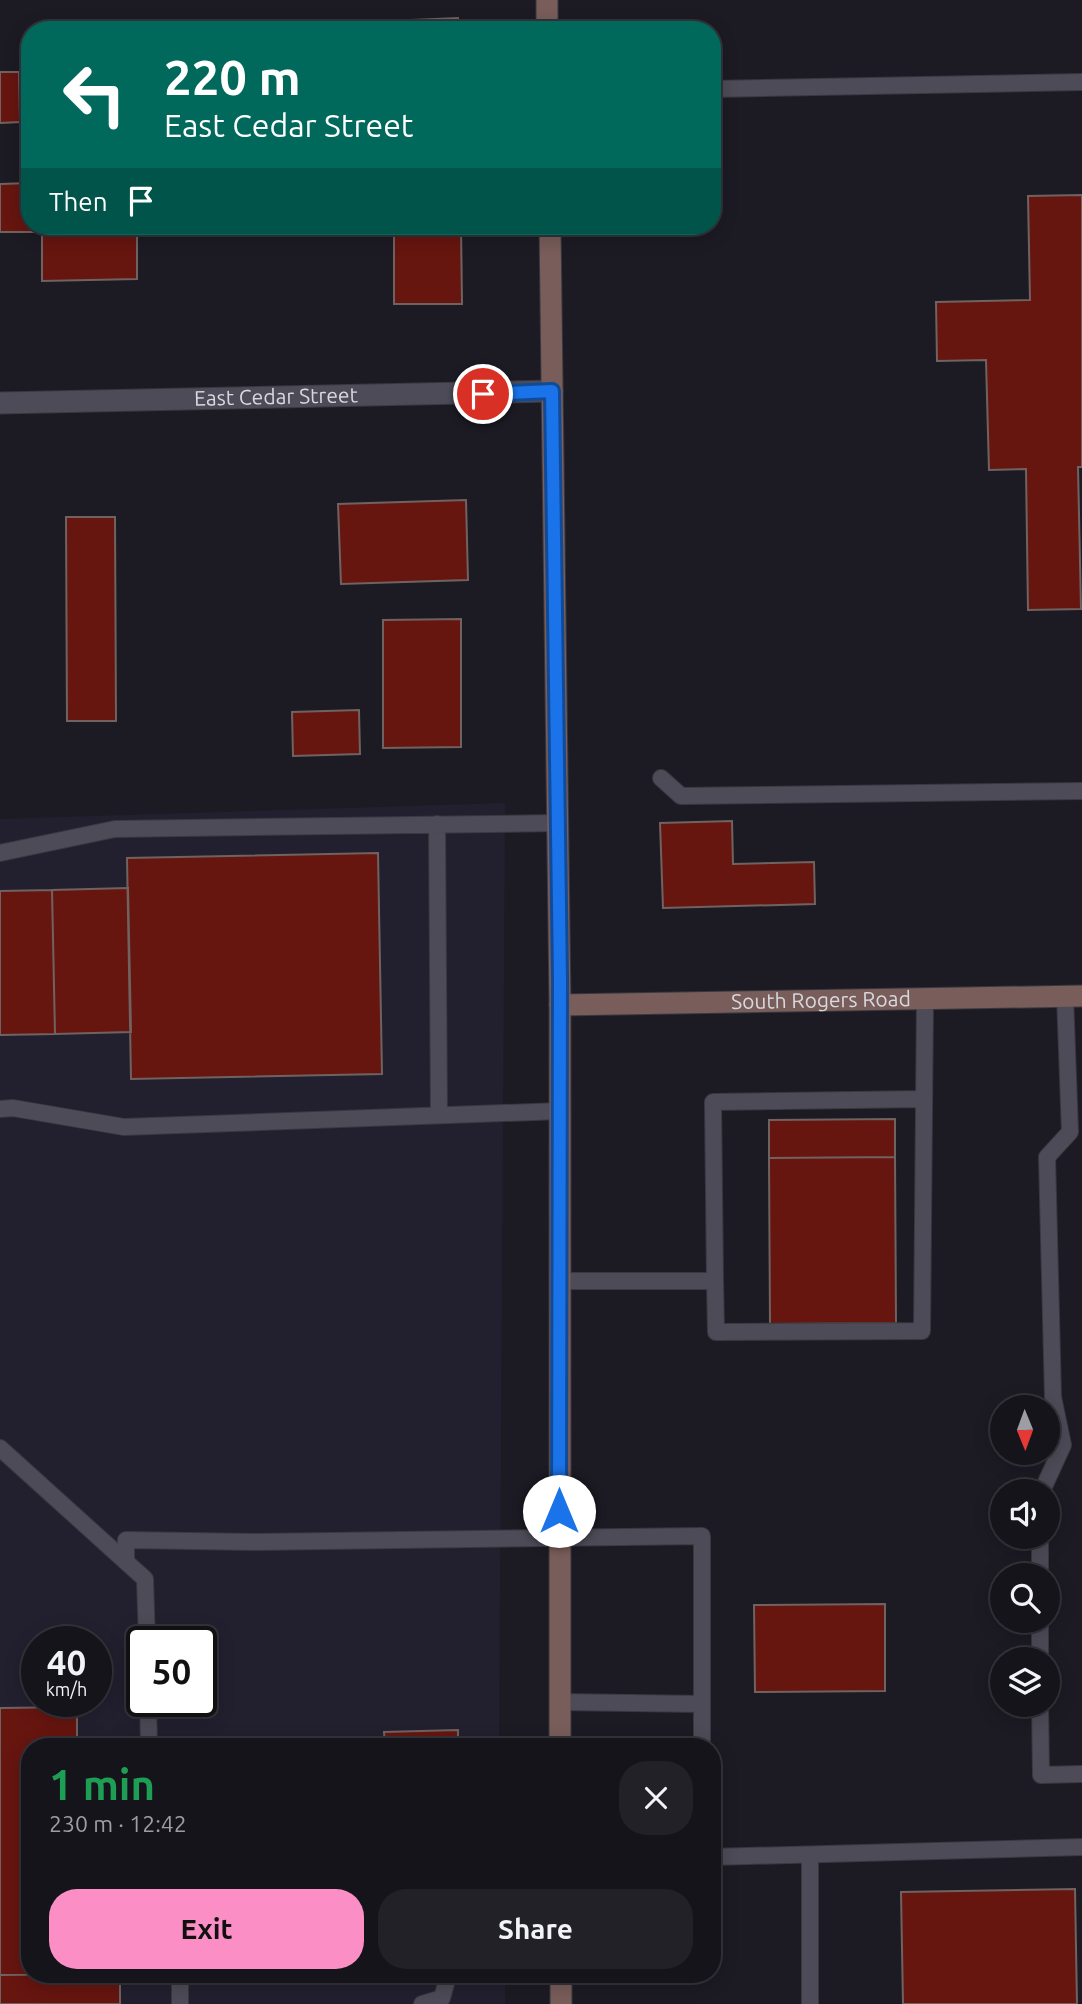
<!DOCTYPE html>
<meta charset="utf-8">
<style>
:root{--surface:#15141b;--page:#222128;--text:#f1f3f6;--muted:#9d9ea3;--line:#34333a;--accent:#fb8fc5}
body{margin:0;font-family:Ubuntu,sans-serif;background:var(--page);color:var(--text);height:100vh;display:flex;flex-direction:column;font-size:26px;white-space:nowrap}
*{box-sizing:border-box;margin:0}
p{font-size:23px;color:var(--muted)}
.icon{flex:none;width:38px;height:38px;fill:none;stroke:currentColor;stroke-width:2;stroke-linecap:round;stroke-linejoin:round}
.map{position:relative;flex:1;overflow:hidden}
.drawer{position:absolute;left:21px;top:1738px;width:700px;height:245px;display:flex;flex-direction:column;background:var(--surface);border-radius:28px;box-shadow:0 4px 18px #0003,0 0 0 2px var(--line)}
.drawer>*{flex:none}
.top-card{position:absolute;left:21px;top:21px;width:700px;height:214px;border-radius:28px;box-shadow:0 4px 18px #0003,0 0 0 2px var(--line);background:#00695c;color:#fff;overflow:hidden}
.needle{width:46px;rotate:179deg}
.fabs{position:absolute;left:990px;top:1395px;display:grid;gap:14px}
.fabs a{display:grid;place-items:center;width:70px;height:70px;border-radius:50%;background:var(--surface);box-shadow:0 4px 18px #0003,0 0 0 2px var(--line);font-size:35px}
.speed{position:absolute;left:21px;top:1626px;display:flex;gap:14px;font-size:35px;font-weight:700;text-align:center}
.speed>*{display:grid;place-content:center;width:91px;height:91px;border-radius:50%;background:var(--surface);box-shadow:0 4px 18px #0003,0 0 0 2px var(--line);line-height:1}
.speed small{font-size:18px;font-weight:400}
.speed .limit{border:4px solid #111;border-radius:10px;background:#fff;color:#111}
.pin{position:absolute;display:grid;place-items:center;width:60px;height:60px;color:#fff;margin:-30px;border:4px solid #fff;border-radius:50%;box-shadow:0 2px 7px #0007}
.me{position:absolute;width:77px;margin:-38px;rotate:0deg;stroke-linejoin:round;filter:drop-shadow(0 0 5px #0008)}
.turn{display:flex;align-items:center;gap:24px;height:147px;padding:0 28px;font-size:32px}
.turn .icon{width:91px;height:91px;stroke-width:2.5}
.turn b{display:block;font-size:49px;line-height:60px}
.then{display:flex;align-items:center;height:66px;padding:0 28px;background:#0003;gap:14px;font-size:26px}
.round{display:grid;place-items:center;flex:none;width:74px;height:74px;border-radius:28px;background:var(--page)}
.head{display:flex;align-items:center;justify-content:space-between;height:119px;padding:0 28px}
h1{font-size:42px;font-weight:600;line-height:52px;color:#1e9e55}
.primary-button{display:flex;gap:14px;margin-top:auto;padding:14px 28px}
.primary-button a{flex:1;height:80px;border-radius:28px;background:var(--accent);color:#111;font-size:28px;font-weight:600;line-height:80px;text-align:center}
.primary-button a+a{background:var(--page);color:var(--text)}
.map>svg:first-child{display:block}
.built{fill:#22202f;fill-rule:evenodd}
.building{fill:#67150f;stroke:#706260;stroke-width:2}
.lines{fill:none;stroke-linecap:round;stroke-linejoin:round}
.lane-casing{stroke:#39383f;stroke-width:18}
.street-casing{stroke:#39383f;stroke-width:23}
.secondary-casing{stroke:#39383f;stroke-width:23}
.lane{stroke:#4d4b57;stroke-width:16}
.street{stroke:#4d4b57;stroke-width:21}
.secondary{stroke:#785d5a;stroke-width:21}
.route-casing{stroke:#114b97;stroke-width:18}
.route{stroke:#1a73e8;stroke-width:12}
.labels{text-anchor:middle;stroke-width:7;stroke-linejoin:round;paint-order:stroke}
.street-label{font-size:21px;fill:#d8d8de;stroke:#07060a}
</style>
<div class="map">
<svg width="1082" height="2004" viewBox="0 0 1082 2004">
<rect width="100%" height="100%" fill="#1c1b24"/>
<path class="built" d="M505,803L499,1746H30V1974H505V2004H0V819ZM37,1642H96V1701H37ZM142,1642H201V1701H142Z"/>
<path class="building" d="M458,18V30H388V21Z
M58,24H108V30H58Z
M0,72H19L20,122L0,123Z
M30,183V226H92V231H137V279L42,281V232H0V184Z
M1082,195V467H1078L1081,609L1028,610L1026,469L989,470L986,360L937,361L936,302L1030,300L1028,196Z
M394,226H461L462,304H394Z
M466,500L468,580L341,584L338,504Z
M66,517H115L116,721H67Z
M461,619V747L383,748V620Z
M359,710L360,754L293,756L292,712Z
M732,821L733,864L814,862L815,904L663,908L660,823Z
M378,853L382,1074L131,1079L127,858Z
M128,888L131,1032L55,1034L52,890Z
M52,890L55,1034L0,1035V891Z
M895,1119V1157L769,1158V1120Z
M895,1157L896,1323L770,1324L769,1158Z
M885,1604V1691L755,1692L754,1605Z
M77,1707V1746H30V1974H80L0,1975V1708Z
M458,1730V1740L481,1739L482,1746H385L384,1732Z
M1075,1889L1077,2004H903L901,1892Z
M120,1974V2004H0V1975Z"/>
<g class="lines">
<defs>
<path id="lane" d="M712,89L1082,82
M661,778L681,796L1082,791
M437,824L439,1115
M0,853L115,829L558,823
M0,1109L13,1108L124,1127L560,1111
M560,1281H715L716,1332L922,1331L925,999
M715,1281L713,1102L924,1099
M0,1448L145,1579L147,1642
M1042,1491L1063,1445L1053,1397L1047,1157L1070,1132L1065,996
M1040,1536V1575
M126,1562V1540L255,1542L702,1536V1746
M1040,1620V1659
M148,1701L149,1746
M560,1702L702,1704
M1040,1704L1041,1775L1082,1774
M712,1857L1082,1847
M180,1974V2004
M422,2004L442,1998L447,1980L445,1974
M810,2004V1855"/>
<g id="street">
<path id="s1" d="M0,403L552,391"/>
</g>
<g id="secondary">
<path d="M547,0V30"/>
<path d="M550,226L560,1005V1746"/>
<path id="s2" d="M560,1005L1082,996"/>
<path d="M561,1974V2004"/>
</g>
</defs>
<use href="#lane" class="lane-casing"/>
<use href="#street" class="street-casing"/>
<use href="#secondary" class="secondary-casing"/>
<use href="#lane" class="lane"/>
<use href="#street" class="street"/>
<use href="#secondary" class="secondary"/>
</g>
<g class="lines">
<defs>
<path id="route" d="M483,394L552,391L560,979L559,1511"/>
</defs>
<use href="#route" class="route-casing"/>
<use href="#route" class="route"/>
</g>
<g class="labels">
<g class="street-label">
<text dy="7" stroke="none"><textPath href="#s1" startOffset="276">East Cedar Street</textPath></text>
<text dy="7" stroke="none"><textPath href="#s2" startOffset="261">South Rogers Road</textPath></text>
</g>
</g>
</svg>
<div class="fabs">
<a><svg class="needle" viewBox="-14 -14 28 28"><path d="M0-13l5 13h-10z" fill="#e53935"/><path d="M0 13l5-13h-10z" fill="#9d9ea3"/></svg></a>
<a><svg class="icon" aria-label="sound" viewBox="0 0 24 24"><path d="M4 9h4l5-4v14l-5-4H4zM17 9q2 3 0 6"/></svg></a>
<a><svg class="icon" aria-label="search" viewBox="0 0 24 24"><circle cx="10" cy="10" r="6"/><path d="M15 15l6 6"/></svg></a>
<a><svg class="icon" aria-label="layers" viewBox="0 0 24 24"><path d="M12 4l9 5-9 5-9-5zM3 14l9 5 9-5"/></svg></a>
</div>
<div class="speed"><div>40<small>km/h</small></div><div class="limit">50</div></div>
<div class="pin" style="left:483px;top:394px;background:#d93025"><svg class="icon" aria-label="arrive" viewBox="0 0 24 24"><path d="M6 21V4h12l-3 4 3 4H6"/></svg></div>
<svg class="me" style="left:559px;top:1511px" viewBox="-20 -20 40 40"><circle r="19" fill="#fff"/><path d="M0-13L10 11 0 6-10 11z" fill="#1a73e8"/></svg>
<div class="top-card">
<div class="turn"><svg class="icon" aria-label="left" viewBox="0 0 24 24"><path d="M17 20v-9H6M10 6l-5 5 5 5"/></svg><div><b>220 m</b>East Cedar Street</div></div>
<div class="then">Then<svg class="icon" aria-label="arrive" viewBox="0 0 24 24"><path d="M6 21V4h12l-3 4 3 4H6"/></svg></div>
</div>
<section class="drawer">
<div class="head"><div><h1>1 min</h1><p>230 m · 12:42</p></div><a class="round"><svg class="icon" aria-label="close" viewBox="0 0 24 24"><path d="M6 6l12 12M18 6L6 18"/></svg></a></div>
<div class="primary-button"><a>Exit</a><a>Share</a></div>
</section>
</div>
